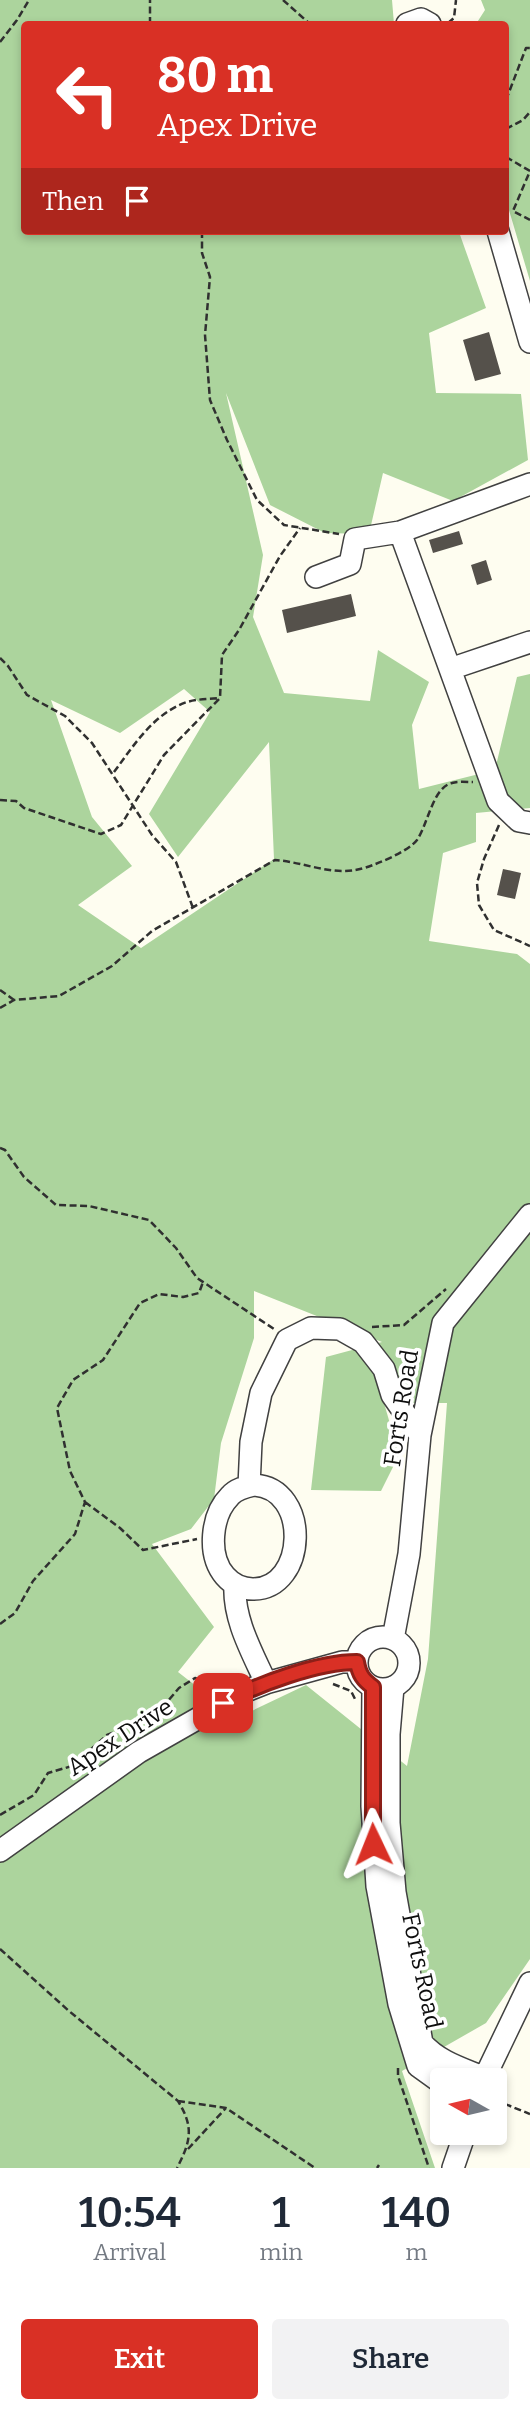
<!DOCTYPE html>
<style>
:root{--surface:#fff;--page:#f2f2f3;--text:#1f2937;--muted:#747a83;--accent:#d93025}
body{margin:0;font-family:Bitter,serif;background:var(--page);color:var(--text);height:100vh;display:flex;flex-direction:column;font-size:26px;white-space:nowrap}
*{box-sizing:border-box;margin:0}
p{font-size:23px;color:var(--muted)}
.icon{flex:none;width:38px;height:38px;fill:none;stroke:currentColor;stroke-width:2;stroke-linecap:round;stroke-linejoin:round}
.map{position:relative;height:2168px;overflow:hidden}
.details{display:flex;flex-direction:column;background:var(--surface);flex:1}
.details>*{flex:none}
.guide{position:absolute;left:21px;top:21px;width:488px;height:214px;border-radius:7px;box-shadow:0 4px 10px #0003;background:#d93025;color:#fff;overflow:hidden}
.needle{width:46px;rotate:278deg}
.fabs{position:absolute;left:430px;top:2068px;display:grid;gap:14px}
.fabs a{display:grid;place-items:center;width:77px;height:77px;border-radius:7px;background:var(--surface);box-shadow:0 4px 10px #0003;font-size:35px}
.pin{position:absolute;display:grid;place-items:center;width:60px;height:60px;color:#fff;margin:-30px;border-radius:14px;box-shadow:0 4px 10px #0006}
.me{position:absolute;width:77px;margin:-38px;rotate:358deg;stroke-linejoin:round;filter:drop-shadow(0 0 5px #0008)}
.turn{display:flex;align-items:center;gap:24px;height:147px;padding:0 21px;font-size:32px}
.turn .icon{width:91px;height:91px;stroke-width:2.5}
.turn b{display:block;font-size:49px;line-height:60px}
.then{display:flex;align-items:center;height:66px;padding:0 21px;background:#0003;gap:14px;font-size:26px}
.eta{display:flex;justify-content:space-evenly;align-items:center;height:119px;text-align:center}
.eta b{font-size:42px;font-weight:600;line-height:49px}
.primary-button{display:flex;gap:14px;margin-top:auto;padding:14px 21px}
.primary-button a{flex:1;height:80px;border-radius:7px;background:var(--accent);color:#fff;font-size:28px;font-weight:600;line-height:80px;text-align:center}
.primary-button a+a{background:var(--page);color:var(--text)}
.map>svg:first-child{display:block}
.forest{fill:#acd49d;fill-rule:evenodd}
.building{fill:#55514b}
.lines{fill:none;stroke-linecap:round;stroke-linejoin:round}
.minor-casing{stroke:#414141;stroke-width:24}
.path{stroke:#303030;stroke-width:2.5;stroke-dasharray:7 3.5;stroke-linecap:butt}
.minor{stroke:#fff;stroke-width:21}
.route-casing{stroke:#8d1f18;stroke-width:18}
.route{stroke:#d93025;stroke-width:12}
.labels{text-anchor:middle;stroke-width:7;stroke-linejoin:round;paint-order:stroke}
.street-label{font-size:24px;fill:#0e0e0e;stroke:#fff}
</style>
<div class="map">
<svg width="530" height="2168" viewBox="0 0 530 2168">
<rect width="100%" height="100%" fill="#fefdf0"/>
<path class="forest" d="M0,0H392L394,24H24V231L459,232L486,308L429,333L436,393L521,394L528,460L453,501L383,473L369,534L325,533L270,505L226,393L263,555L253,617L284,693L370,701L378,650L429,682L412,725L419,789L495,770L517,677L530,674V808L476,813V842L443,853L429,941L517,954L530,964V1959L486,2023L402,2071L435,2168H0ZM184,689L210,712L149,814L178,857L269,742L274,859L141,948L78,905L132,866L92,817L51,700L120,733ZM254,1291L382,1342L326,1357L311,1490L381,1491L399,1455L384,1403H447L428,1659L407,1766L306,1685L237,1718L178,1672L214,1627L152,1544L191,1529L214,1499L221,1443L254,1338Z
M481,0H530V281L506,200V24H476L485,10Z"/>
<path class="building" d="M489,332L501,374L475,381L463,340Z
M459,531L463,544L433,553L429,540Z
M486,560L492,580L477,585L471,565Z
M351,594L356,616L287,633L282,610Z
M503,869L521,873L515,899L497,895Z"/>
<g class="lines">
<defs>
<path id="minor" d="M407,24L421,19L430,24
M498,231L530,342
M530,484L400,532L450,669L530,642
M316,577L350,564L355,539L400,532
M450,669L498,801L519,821L530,823
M254,1485C311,1488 307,1589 253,1589C242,1589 232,1584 225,1576C207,1555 211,1515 230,1496C236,1489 245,1487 254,1485Z
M249,1486L251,1442L261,1393L287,1340L311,1328L340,1329L363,1342L384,1369L392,1395L420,1435
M235,1585C233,1619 252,1652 266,1683
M357 1663a26 26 0 1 1 52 0a26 26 0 1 1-52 0Z
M393,1639L409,1554L420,1435L443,1323L530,1215
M373,1687L372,1806L377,1886L399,2004L418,2066L443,2084
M393,1687L389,1734V1823L395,1892L422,2043C439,2062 461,2068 485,2078
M0,1851L139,1752L246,1691L266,1683L342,1662H357
M483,2081L530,1983
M453,2168L465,2133"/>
</defs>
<use href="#minor" class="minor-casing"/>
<path class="path" d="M283,0L310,24
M448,23L454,18L456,0
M150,24V0
M0,42L17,20L29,0
M506,100L526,48H530
M506,129L523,120L530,112
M506,157L530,171L513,211L530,220
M202,231V253L210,277L205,335L210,400L227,440L257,500L284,525L339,534
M0,658L8,666L27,695L65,716L92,743L152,835L176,862L193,908
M114,772C134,745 154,713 187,702C197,699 209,699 220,698
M0,800L16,801L24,808L101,834L121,825L164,755L220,698L222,655L239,630L280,556L300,528
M499,825L484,859L477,883L479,905L494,930L530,946
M0,990L14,1000
M0,1008L14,1000L59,996L112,966L152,931L275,860C304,862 331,876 360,869C374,866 409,851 417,840C428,824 433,787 452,783C458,781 467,782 473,782
M0,1148L5,1150L24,1177L56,1205L89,1206L149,1220L176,1248L197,1278L274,1329
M372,1327L404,1325L446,1289
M85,1502L120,1528L143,1550L197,1539
M0,1624L15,1613L33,1581L75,1534L85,1502L70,1471L57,1408L73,1380L103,1360L140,1303L159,1294L183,1297L199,1293L203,1282
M333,1684L351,1691L355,1699
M0,1815L34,1795L48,1773L72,1766L107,1735L143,1721L162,1708L179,1688L195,1678L217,1687
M0,1949L69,2011L178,2101C194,2127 191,2141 177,2168
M398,2068V2076L429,2168
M495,2100L530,2114
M178,2101L226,2108L315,2168
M188,2149L226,2108
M377,2168L379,2165"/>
<use href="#minor" class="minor"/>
</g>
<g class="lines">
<defs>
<path id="route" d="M223,1703C258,1684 318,1662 357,1662C359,1674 363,1680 373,1687V1844"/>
</defs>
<use href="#route" class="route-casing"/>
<use href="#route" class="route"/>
</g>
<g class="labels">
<g class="street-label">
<text transform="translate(401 1408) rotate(-81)" y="8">Forts Road</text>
<text transform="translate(120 1737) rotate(-33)" y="8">Apex Drive</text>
<text transform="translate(422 1971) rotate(78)" y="8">Forts Road</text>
</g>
</g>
</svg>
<div class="fabs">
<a><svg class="needle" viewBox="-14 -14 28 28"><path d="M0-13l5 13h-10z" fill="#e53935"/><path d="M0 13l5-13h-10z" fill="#747a83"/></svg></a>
</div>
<div class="pin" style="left:223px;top:1703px;background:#d93025"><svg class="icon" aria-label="arrive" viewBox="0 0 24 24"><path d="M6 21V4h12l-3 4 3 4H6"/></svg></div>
<svg class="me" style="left:373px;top:1844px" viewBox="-20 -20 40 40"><path d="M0-17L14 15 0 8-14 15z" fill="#d93025" stroke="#fff" stroke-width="4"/></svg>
<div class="guide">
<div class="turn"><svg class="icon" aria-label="left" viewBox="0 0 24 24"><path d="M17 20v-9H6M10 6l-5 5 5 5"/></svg><div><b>80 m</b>Apex Drive</div></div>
<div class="then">Then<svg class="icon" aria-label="arrive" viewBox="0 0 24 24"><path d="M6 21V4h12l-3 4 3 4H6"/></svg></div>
</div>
</div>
<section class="details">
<div class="eta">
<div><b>10:54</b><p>Arrival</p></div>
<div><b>1</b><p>min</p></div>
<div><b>140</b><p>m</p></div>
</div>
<div class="primary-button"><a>Exit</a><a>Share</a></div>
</section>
